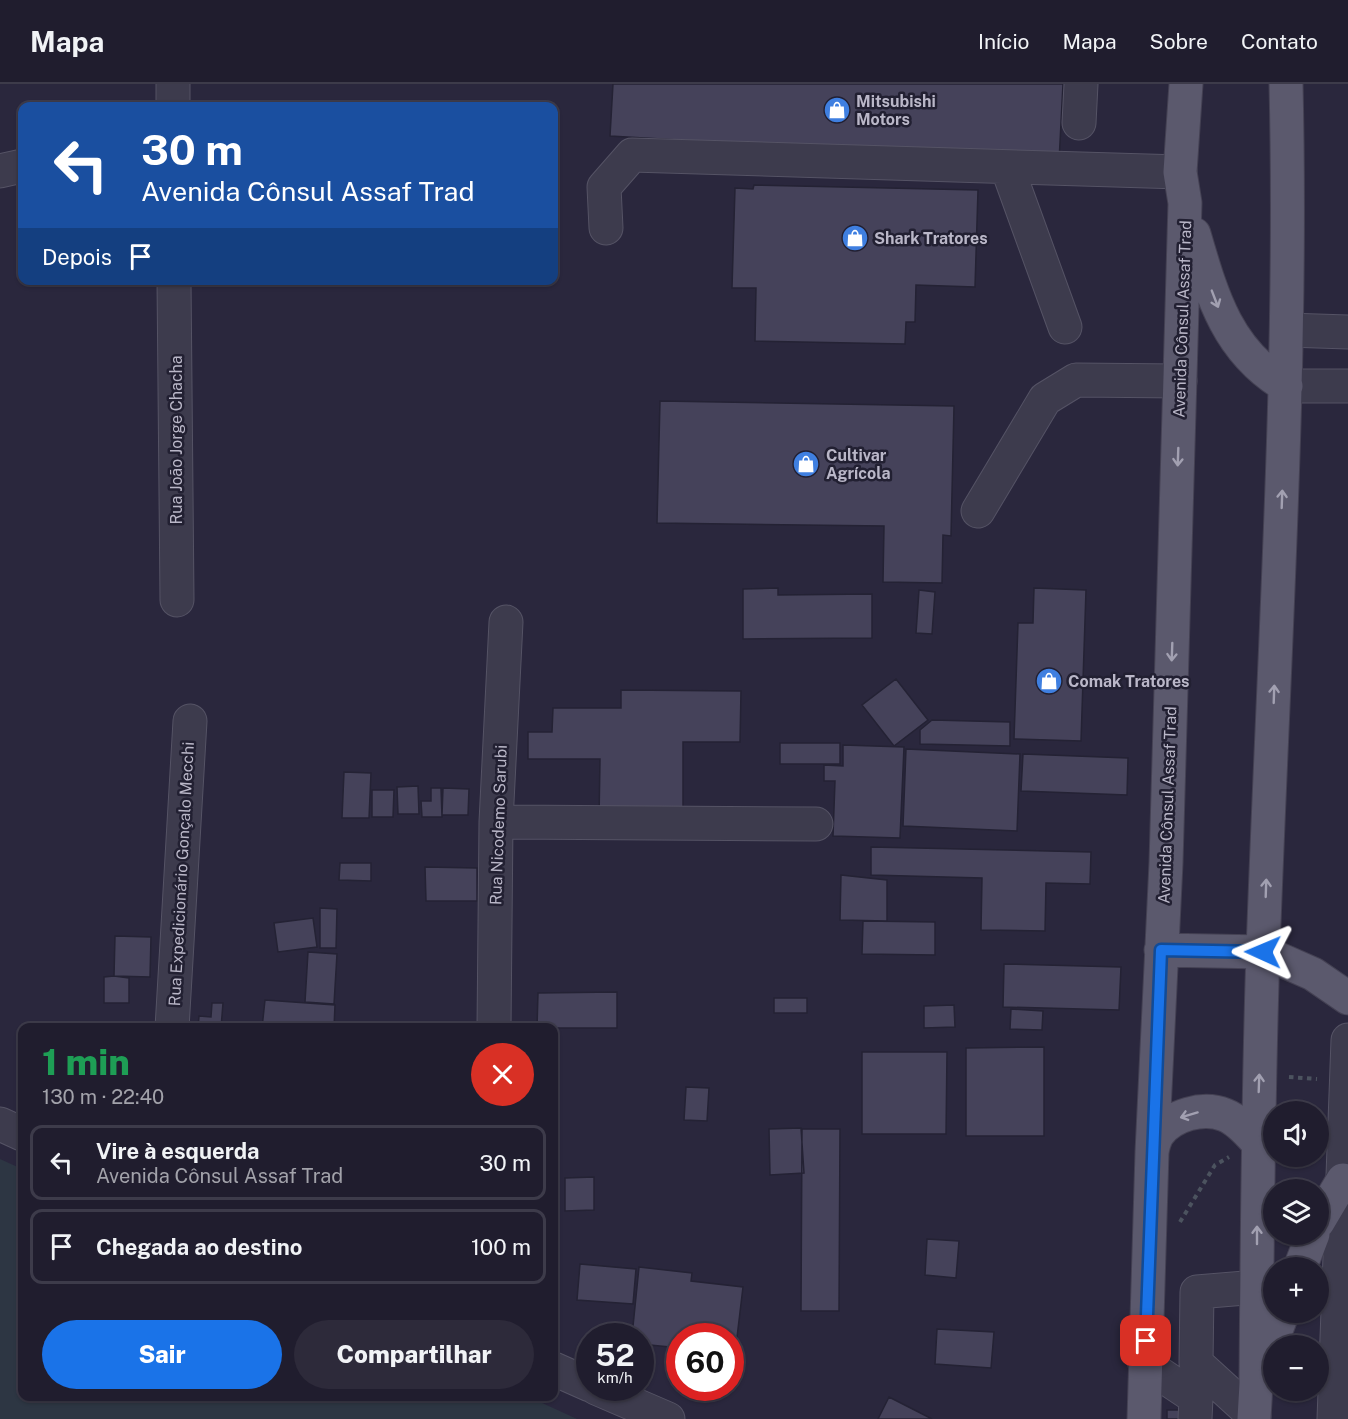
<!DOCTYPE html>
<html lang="pt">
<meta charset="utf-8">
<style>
:root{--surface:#201d2e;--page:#2d2a3a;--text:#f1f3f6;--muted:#a2a2aa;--line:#3d3b4a;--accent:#1a73e8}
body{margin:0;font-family:"Public Sans",sans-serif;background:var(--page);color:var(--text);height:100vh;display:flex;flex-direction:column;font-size:22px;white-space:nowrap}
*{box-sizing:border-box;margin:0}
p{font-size:20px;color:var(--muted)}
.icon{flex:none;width:33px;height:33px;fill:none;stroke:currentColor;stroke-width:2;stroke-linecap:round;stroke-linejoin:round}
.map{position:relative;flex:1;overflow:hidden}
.details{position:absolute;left:18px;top:939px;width:540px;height:378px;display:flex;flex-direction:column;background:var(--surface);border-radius:12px;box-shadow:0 2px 4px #0004,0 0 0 2px var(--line)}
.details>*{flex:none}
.banner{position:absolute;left:18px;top:18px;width:540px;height:183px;border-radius:12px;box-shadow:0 2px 4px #0004,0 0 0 2px var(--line);background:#1a4fa0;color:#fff;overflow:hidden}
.tools{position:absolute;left:1263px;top:1017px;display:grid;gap:12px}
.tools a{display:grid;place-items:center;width:66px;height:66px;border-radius:50%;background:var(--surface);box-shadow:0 2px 4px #0004,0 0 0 2px var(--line);font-size:30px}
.speed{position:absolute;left:576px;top:1239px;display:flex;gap:12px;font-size:30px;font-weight:700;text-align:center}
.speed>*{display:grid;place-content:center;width:78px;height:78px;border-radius:50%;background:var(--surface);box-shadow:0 2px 4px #0004,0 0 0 2px var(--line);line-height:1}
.speed small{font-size:15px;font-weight:400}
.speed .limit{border:9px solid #d22;background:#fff;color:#111}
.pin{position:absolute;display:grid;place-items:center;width:51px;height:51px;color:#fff;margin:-26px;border-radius:12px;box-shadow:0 3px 9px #0006}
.me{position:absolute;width:66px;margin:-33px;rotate:271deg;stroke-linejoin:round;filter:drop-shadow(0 0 4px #0008)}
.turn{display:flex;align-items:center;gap:21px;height:126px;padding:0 24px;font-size:27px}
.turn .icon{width:78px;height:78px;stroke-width:2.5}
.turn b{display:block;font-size:42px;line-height:51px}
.then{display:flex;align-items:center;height:57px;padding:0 24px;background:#0003;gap:12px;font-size:22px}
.round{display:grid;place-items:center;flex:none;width:63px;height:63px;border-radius:32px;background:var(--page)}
.head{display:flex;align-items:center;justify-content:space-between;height:102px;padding:0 24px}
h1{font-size:36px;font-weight:800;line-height:45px;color:#1e9e55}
.primary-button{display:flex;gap:12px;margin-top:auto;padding:12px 24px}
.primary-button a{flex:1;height:69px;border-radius:36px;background:var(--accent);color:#fff;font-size:24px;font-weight:800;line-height:69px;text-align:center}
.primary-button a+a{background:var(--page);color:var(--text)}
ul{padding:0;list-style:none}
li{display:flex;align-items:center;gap:18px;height:75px;margin:0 12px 9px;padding:0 12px;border:3px solid var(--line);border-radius:12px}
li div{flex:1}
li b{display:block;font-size:22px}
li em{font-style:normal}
header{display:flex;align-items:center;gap:36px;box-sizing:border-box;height:84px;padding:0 30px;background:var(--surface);border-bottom:2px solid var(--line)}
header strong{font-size:28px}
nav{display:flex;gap:33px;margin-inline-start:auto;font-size:21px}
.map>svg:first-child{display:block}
.green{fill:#2d3643}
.building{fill:#45425a;stroke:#242234;stroke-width:1.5}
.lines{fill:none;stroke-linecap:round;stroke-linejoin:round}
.minor-casing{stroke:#555365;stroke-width:35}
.major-casing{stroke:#444153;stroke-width:35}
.path{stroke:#4c535f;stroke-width:4;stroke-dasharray:4.5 4.5;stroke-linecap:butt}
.minor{stroke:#3d3b4d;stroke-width:33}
.major{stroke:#5b596d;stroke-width:33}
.oneway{stroke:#a2a0b1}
.route-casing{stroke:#114b97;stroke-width:15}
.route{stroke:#1a73e8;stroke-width:10}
.labels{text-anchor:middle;stroke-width:5;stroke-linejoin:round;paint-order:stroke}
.poi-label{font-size:16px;font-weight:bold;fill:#bab7c8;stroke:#222032;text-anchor:start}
.street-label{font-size:16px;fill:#bab7c8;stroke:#222032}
</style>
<header>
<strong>Mapa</strong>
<nav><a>Início</a><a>Mapa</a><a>Sobre</a><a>Contato</a></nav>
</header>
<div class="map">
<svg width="1348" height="1335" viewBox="0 0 1348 1335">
<rect width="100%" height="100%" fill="#2a273d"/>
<path class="green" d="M0,1075L22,1085V1312H527L577,1335H0Z"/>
<path class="building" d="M613,0H1063L1059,78L610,52Z
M754,101L978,106L975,203L916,201L915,238H906L905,260L755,257L756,204H732L735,104L753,105Z
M660,317L954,322L951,452L943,451L942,499L883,498L884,442L657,439Z
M778,504V511L872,510V554L743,555V505Z
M1034,504L1086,506L1081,657L1014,655L1018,539H1033Z
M919,506L935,508L932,550L916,549Z
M896,595L928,636L894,662L862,621Z
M621,606L741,607L740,658H683V735H599L600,675H528V648H552L553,624H621Z
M932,636L1010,638V662L920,660V646Z
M780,659H840V680H780Z
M843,661L904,663L900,754L833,752L835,697H824V681L843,682Z
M906,665L1020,670L1017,747L903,742Z
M1023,670L1128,674L1127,711L1021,707Z
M344,688L371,689L369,734H342Z
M418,702L419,730H398L397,703Z
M431,704H441L442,733H422L421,717H431Z
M443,704L469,705L468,731H442Z
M372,706H394L393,733H372Z
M871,763L1091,768L1090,800L1046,799L1045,847L981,846L982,794L871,791Z
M340,779H371V797L339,796Z
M425,783L477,784V817H426Z
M841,791L887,796V837L840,836Z
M320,824L337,825L336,864H320Z
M313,834L317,863L278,868L274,839Z
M863,837L935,838V871L862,870Z
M115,852L151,853L150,893L114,892Z
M308,868L337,870L334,920L305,918Z
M1004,880L1121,883L1119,926L1003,923Z
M114,892L129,894V919H104V893Z
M617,908V944H537L538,909Z
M774,914H807V929H774Z
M265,916L335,921L334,944H262Z
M212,919H223L221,944H198L199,932L211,933Z
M954,921L955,943L924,944V922Z
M1011,925L1043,927L1042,946L1010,945Z
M1044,963V1052H966V964Z
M862,968H947L946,1050H862Z
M686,1003L709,1004L707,1037L684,1036Z
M801,1044L804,1089L770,1091L769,1045Z
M802,1045H840L839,1227H801Z
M594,1093V1126L565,1127V1094Z
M927,1155L959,1157L956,1194L925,1191Z
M580,1180L636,1185L633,1220L577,1216Z
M639,1183L692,1189L691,1197L743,1203L735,1270L730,1269V1252H680V1264L640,1260V1252H632Z
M937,1245L994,1248L991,1284L935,1280Z
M889,1313L932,1335H878Z
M1167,1326H1196V1335H1167Z"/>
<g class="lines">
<defs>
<path id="minor" d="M173,0V22
M1079,39L1081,0
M1007,83L1065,243
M0,87L22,82
M606,144L604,103L632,71L1180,88
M174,196L177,516
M1287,246L1348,248
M1286,302H1348
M978,427L1045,315L1076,296L1180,297
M496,738L816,740
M172,944L190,637
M494,944L496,738L506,538
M0,1040L22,1050
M1145,1280L1196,1314L1195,1335
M554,1285L590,1301
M596,1304L668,1335
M1254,1332L1196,1279L1197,1208L1257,1203
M1334,1335L1348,956"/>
<path id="major" d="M1194,150C1212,212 1227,267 1286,302
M1161,866L1263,868L1313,890L1348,914
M1152,1068C1153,1062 1155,1055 1158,1050C1172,1031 1203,1022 1225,1031C1238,1036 1248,1048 1257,1058
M1318,1138L1343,1096
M1300,1184L1313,1150
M1263,1281L1283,1228
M1144,1335L1152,1068L1166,779L1185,119L1180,88L1186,0
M1254,1335L1256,1300C1257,1156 1258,1012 1263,868C1273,579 1293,290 1286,0"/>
</defs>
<use href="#minor" class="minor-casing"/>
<use href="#major" class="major-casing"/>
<path class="path" d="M1289,993L1317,995
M1180,1138L1215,1081L1229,1073"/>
<use href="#minor" class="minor"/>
<use href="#major" class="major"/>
</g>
<defs><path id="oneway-shaft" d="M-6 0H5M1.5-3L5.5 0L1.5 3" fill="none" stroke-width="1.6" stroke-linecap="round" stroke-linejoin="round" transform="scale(1.5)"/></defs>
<g class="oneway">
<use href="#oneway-shaft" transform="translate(1215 215) rotate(69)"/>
<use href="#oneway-shaft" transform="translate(1178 373) rotate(92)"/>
<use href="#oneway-shaft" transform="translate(1282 415) rotate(-88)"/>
<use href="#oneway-shaft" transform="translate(1172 568) rotate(92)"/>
<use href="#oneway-shaft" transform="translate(1274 610) rotate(-88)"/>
<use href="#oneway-shaft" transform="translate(1266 804) rotate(-88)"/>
<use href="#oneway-shaft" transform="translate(1259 999) rotate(-88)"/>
<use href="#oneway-shaft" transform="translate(1189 1031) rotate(163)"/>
<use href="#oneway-shaft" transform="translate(1257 1151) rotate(-90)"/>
</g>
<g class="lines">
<defs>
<path id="route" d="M1146,1257L1161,866L1263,868"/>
</defs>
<use href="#route" class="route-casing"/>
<use href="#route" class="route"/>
</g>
<defs>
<symbol id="shop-disc" viewBox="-11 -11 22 22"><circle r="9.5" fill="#3f7fe0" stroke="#222032"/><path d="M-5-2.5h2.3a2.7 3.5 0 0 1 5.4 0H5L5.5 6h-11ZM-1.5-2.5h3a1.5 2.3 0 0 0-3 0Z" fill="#fff"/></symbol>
</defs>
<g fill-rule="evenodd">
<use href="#shop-disc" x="822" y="11" width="30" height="30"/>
<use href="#shop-disc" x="840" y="139" width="30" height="30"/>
<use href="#shop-disc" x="791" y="365" width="30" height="30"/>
<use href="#shop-disc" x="1034" y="582" width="30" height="30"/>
</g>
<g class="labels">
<g class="poi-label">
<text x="856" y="23">Mitsubishi<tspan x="856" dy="18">Motors</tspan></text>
<text x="874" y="160">Shark Tratores</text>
<text x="826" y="377">Cultivar<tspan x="826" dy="18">Agrícola</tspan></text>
<text x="1068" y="603">Comak Tratores</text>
</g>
<g class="street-label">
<text transform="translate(1182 235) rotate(-88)" y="6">Avenida Cônsul Assaf Trad</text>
<text transform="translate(176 356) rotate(-90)" y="6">Rua João Jorge Chacha</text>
<text transform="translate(1167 721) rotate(-88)" y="6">Avenida Cônsul Assaf Trad</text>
<text transform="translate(498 741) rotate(-88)" y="6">Rua Nicodemo Sarubi</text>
<text transform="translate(181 790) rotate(-87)" y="6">Rua Expedicionário Gonçalo Mecchi</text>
</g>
</g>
</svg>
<div class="tools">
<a><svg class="icon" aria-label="sound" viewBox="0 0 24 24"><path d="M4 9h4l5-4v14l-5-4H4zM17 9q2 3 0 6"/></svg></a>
<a><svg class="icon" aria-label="layers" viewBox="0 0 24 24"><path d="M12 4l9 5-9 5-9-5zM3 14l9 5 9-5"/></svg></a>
<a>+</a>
<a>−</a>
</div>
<div class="speed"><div>52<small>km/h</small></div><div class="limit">60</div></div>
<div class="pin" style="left:1146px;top:1257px;background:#d93025"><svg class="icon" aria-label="arrive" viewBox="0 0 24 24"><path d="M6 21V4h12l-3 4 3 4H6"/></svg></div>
<svg class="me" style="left:1263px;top:868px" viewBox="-20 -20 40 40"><path d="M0-17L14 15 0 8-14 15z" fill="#1a73e8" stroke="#fff" stroke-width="4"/></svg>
<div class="banner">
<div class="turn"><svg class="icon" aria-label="left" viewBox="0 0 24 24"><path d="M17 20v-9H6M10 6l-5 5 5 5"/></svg><div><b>30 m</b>Avenida Cônsul Assaf Trad</div></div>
<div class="then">Depois<svg class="icon" aria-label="arrive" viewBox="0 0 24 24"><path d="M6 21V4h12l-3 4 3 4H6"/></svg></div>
</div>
<section class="details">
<div class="head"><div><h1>1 min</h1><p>130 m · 22:40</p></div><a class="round" style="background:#d93025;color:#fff"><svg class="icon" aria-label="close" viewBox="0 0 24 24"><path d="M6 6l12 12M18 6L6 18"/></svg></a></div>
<ul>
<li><svg class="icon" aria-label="left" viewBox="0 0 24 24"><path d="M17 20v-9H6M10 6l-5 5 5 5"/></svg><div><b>Vire à esquerda</b><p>Avenida Cônsul Assaf Trad</p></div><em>30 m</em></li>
<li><svg class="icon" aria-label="arrive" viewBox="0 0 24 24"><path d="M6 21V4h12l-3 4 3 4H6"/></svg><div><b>Chegada ao destino</b></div><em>100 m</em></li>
</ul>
<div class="primary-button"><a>Sair</a><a>Compartilhar</a></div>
</section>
</div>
